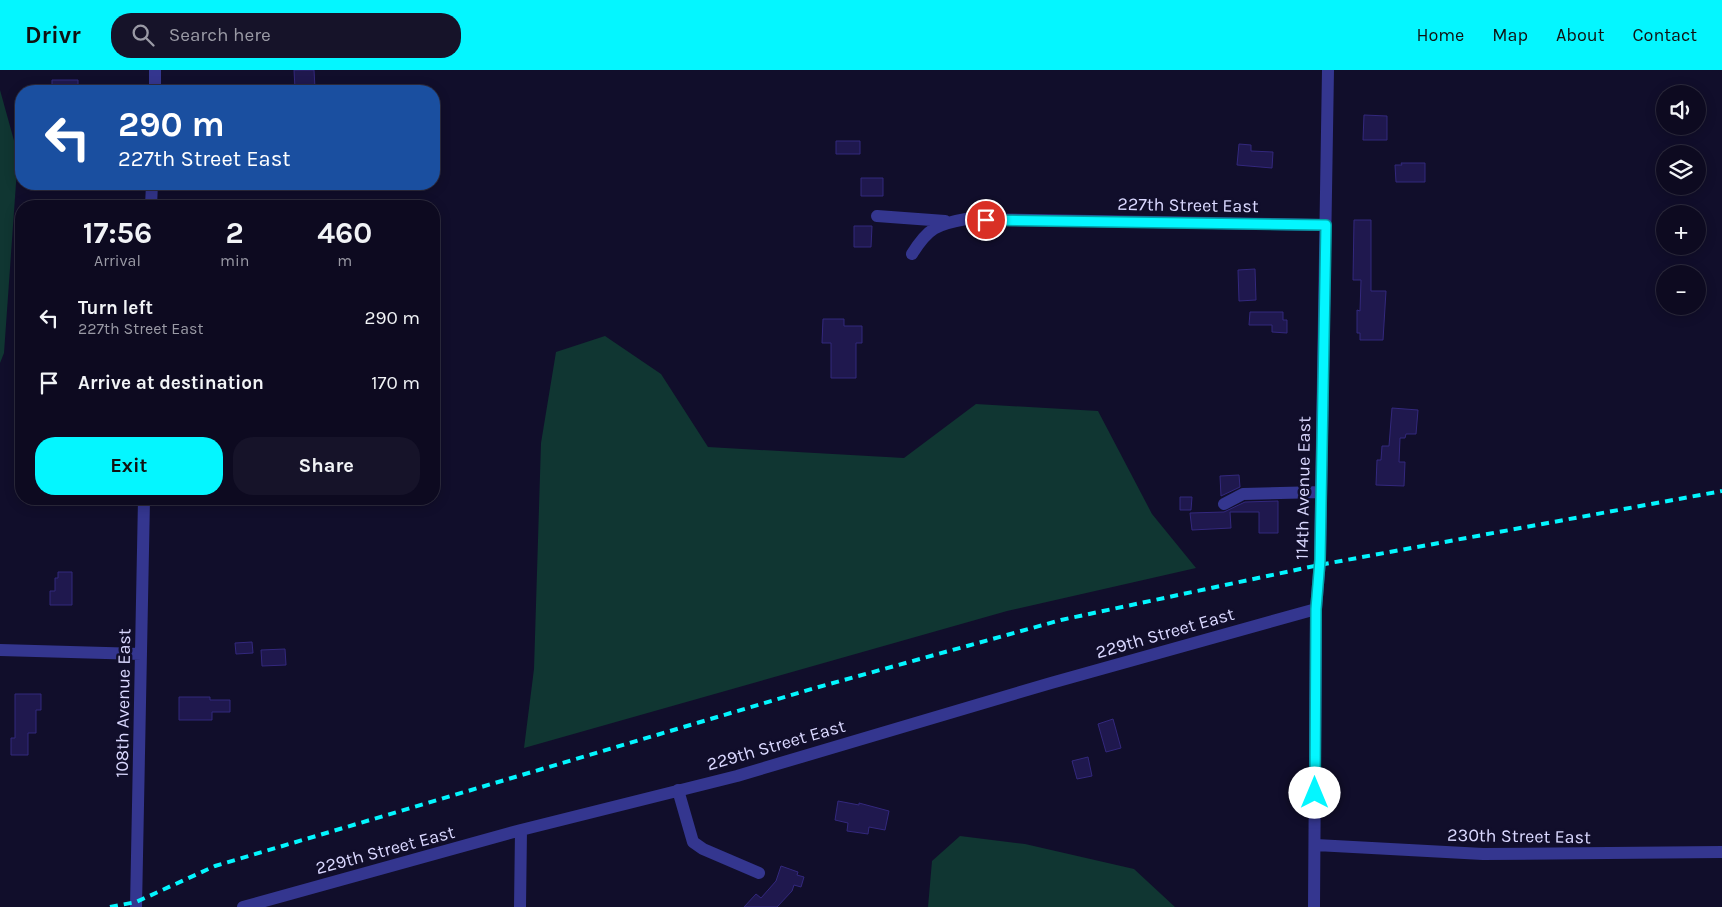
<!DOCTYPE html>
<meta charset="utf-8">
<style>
:root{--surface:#0d0a20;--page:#161329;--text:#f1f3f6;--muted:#9a9aa5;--line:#2d2b3e;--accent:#04f6ff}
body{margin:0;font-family:Karla,sans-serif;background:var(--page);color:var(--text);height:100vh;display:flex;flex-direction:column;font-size:19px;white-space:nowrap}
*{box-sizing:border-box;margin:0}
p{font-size:16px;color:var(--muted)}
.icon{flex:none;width:28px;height:28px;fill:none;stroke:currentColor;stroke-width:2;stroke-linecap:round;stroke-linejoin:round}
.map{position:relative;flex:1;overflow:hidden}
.details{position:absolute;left:15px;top:130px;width:425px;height:305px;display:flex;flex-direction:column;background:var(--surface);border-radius:20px;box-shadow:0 2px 12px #0003,0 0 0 1px var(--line)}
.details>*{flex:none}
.guide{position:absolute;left:15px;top:15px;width:425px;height:105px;border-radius:20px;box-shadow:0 2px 12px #0003,0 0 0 1px var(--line);background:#1a4fa0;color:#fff;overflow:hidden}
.controls{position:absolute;left:1656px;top:15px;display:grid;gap:10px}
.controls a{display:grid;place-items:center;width:50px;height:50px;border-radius:50%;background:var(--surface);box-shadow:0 2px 12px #0003,0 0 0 1px var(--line);font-size:25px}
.pin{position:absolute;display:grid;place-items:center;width:42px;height:42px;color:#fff;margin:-21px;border:2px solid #fff;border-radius:50%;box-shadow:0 1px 5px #0007}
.me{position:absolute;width:55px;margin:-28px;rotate:0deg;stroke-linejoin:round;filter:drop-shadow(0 0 4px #0008)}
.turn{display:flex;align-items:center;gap:18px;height:105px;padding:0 20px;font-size:22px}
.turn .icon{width:65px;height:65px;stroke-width:2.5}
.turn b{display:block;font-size:35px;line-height:42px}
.eta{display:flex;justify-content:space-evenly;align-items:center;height:85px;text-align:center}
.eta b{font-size:30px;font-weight:700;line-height:35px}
.action{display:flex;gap:10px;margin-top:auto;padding:10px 20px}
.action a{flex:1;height:58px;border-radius:20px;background:var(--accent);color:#111;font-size:20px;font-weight:700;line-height:58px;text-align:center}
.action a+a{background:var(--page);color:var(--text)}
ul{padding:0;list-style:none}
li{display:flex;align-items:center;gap:15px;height:65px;padding:0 20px}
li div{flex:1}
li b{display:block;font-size:19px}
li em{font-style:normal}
header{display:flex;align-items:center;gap:30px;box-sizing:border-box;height:70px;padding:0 25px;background:var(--accent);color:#111}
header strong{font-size:24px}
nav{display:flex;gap:28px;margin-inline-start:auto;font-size:18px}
.search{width:350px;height:45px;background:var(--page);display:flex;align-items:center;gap:12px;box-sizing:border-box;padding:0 18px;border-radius:20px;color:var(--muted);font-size:19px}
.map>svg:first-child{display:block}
.green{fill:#103632}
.building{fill:#1f184e;stroke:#33287d}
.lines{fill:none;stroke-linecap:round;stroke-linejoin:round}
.minor{stroke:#34368f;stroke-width:12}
.rail{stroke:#04f6ff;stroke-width:4;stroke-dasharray:8 6;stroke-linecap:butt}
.route-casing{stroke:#03a0a6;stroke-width:12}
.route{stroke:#04f6ff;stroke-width:9}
.labels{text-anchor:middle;stroke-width:5;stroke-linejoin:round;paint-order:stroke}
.street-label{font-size:18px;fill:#dad8ff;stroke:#110e2b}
</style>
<header>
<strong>Drivr</strong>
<div class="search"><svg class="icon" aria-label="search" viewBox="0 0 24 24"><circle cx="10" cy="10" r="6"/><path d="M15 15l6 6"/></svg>Search here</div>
<nav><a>Home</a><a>Map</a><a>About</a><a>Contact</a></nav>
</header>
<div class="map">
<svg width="1722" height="837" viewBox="0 0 1722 837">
<rect width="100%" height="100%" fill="#110e2b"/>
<path class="green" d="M0,20L18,85L4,283L0,293Z
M605,266L661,304L708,377L904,388L976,334L1098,341L1152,444L1196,498L1007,541L524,678L534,599L541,373L556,282Z
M960,766L1025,774L1134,799L1175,837H928L932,791Z"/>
<path class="building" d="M294,0H314L315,18L295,19Z
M52,10H78V21H52Z
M1364,45L1387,46V70H1363Z
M836,71H860V84H836Z
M1239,74L1251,75V81L1273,82L1272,98L1237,95Z
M1401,93H1425V112H1396L1395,95H1402Z
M861,108H883V126H861Z
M1354,150H1371V221H1386L1383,270H1360V263H1357V240L1360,241L1361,210H1353Z
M854,156H872L871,177H854Z
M1255,199L1256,230L1239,231L1238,200Z
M1250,242H1283V250H1287V263L1272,262V255H1249Z
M823,249H844V256H862V273H856V308H831V273H822Z
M1392,338L1418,340L1416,364H1406L1405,368H1400L1399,392H1405L1404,416L1376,415L1377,390H1381L1382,376H1389Z
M1239,405L1240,417L1221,426L1220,406Z
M1180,427H1192L1191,440H1180Z
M1278,431V463H1259V442H1230L1231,458L1192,460L1190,443L1224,442L1245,432Z
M58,502H72V535H50V521H55V508H58Z
M252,572L253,583L236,584L235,573Z
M285,579L286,595L262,596L261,580Z
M15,624H41V640H36V663H28V685H11V668H15Z
M179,627H210V630H230V642H212V650H179Z
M1113,649L1121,678L1106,682L1098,654Z
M1088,687L1092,706L1077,709L1072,691Z
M838,731L859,735V733L889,741L885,760L869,757L868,764L847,761L848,753L835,750Z
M781,796L798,802L797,805L804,807L801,817L794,815L792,821L777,837H744L756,824L761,828L776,811Z"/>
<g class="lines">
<path class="minor" d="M155,21V0
M151,136L152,114
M877,146L945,151
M912,184C928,158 937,154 966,149L1326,155
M1224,434L1243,424L1321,422
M0,580L141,584
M678,720L693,772L703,779L759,803
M1316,775L1483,784L1722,782
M136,837L144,429
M243,837L521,760L737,706L1051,613L1316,539
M520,837L521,760
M1314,837L1316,539L1320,490L1328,0"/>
<path class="rail" d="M110,837L136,832L215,796L815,618L1061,550L1319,495L1722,421"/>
</g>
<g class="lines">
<defs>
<path id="route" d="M986,150L1326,155L1320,490L1316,539L1315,723"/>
</defs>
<use href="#route" class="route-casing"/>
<use href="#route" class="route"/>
</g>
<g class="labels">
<g class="street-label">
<text transform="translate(1188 135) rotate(1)" y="6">227th Street East</text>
<text transform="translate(1303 418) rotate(-89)" y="6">114th Avenue East</text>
<text transform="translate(1165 563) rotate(-16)" y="6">229th Street East</text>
<text transform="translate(123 633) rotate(-89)" y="6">108th Avenue East</text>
<text transform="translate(776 675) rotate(-16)" y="6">229th Street East</text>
<text transform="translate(1519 766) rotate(1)" y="6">230th Street East</text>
<text transform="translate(385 780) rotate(-15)" y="6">229th Street East</text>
</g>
</g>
</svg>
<div class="controls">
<a><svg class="icon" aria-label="sound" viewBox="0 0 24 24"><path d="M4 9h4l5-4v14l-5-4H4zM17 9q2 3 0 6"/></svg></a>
<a><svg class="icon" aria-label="layers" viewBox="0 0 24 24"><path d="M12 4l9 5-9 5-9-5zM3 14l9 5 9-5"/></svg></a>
<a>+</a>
<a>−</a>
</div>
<div class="pin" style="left:986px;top:150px;background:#d93025"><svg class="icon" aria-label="arrive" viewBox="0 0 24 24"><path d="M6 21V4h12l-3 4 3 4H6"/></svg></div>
<svg class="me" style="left:1315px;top:723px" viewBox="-20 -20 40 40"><circle r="19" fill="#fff"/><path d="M0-13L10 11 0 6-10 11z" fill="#04f6ff"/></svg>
<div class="guide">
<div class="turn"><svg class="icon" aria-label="left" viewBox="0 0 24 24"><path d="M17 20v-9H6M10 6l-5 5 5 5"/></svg><div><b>290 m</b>227th Street East</div></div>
</div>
<section class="details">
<div class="eta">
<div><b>17:56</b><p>Arrival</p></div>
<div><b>2</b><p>min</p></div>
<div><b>460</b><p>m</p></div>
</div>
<ul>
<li><svg class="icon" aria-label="left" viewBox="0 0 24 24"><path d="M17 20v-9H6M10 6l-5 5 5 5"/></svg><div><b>Turn left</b><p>227th Street East</p></div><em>290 m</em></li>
<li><svg class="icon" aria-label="arrive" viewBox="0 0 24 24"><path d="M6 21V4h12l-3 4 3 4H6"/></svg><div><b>Arrive at destination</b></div><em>170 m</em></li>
</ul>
<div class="action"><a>Exit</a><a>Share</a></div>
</section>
</div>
